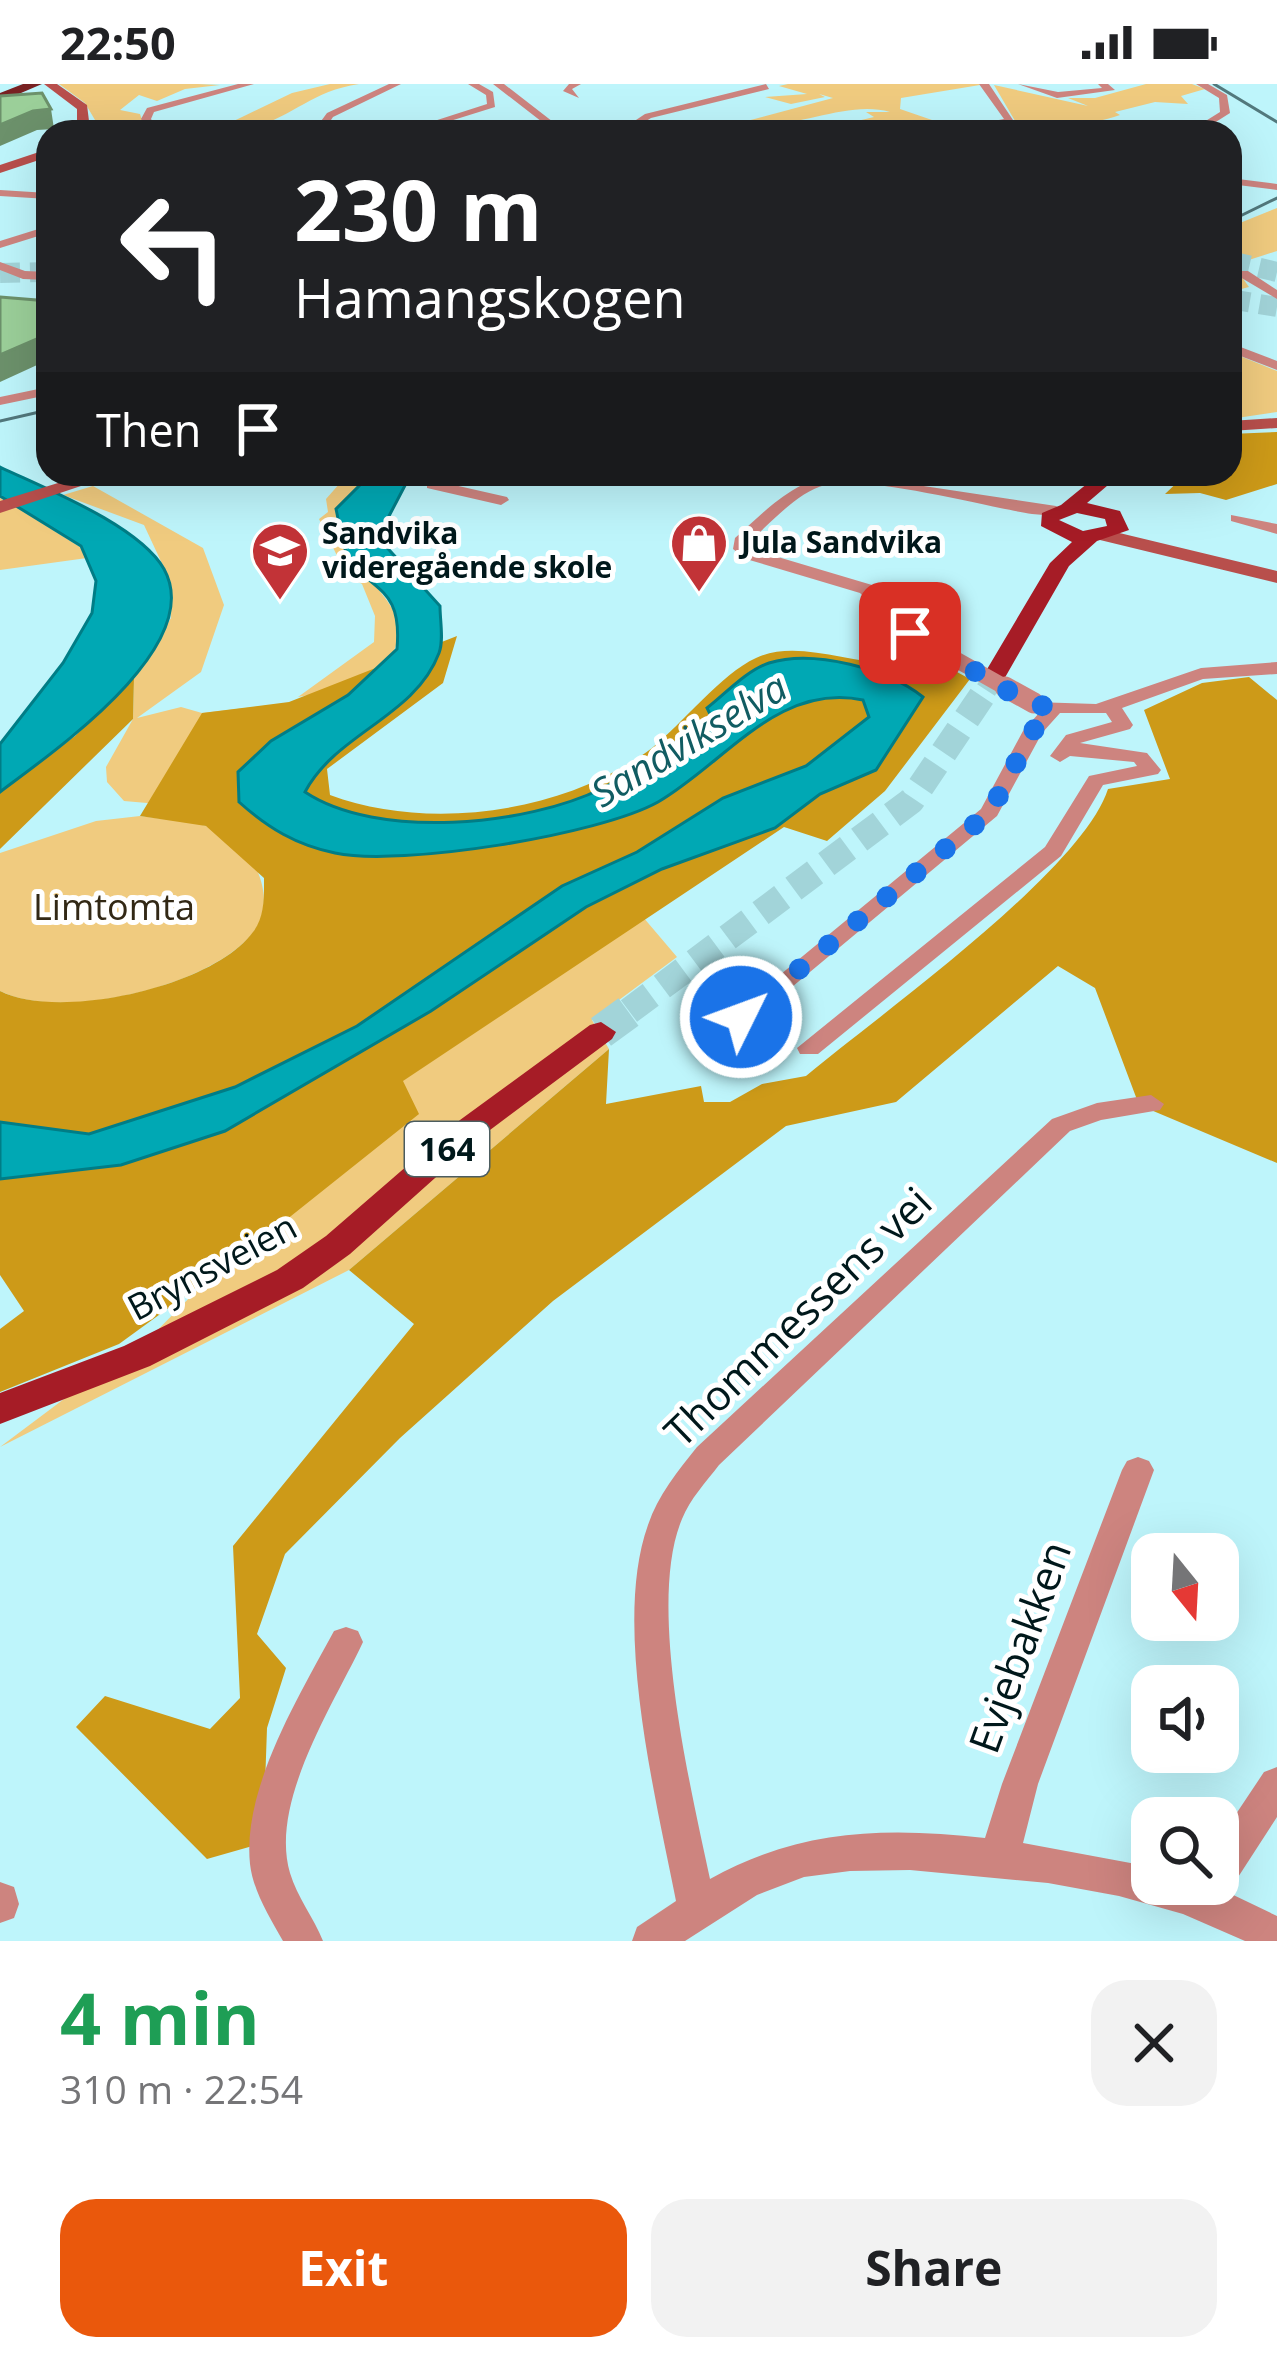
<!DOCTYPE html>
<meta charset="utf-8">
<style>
:root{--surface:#fff;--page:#f2f2f2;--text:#202124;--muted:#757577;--accent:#ea580c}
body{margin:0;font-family:"Open Sans",sans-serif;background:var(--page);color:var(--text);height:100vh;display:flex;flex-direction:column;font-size:45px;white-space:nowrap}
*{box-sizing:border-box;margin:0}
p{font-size:39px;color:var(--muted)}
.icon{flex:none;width:66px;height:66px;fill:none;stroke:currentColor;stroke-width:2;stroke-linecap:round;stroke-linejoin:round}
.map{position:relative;height:1857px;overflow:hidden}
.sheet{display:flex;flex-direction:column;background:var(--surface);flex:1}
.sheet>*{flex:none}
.guide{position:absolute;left:36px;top:36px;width:1206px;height:366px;border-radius:36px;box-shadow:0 12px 48px #0002;background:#202124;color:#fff;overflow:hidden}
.needle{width:78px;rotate:162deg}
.buttons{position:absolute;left:1131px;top:1449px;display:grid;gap:24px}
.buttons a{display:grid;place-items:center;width:108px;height:108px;border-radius:24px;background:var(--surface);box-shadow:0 12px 48px #0002;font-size:60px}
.pin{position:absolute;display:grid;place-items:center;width:102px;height:102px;color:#fff;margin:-51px;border-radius:24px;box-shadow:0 6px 18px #0006}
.me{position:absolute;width:132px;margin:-66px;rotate:48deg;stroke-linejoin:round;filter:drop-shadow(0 0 9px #0008)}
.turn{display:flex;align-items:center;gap:42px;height:252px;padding:0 60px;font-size:54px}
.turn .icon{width:156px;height:156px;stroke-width:2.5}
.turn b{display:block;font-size:84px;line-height:102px}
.then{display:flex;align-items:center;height:114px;padding:0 60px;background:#0003;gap:24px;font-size:45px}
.round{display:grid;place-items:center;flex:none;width:126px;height:126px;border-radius:36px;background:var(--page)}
.overview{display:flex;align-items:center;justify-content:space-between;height:204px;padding:0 60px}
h1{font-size:72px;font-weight:700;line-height:90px;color:#1e9e55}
.action{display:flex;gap:24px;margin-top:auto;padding:24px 60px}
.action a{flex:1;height:138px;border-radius:36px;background:var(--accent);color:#fff;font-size:48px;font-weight:700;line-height:138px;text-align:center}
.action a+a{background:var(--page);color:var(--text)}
.status{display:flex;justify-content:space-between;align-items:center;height:84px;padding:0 60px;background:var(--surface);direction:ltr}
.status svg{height:33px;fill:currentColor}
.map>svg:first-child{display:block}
.green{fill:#f0cb7f}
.forest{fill:#cd9a18}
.water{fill:#00a8b4;stroke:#007d86;stroke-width:3}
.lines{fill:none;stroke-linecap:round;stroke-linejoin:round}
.primary-tunnel-far2{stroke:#a2d4d9;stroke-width:21;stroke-dasharray:21 10;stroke-linecap:butt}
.primary-tunnel-far1{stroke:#a2d4d9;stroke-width:27;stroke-dasharray:27 14;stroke-linecap:butt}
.primary-tunnel{stroke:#a2d4d9;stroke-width:34;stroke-dasharray:34 16;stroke-linecap:butt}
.motorway-tunnel{stroke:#a2d4d9;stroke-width:20;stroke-dasharray:20 10;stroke-linecap:butt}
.minor{fill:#cd847f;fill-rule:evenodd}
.secondary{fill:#b84f4c;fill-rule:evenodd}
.primary{fill:#a61c26;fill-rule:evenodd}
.motorway{fill:#782122;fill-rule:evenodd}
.rail{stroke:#52787c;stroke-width:3}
.minor-bridge-far1{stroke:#cd847f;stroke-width:16}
.minor-bridge{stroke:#cd847f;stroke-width:21}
.shaded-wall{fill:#6c916b}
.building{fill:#9bcf99;stroke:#6c916b;stroke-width:3}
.route{stroke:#1a73e8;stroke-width:21;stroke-dasharray:0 37.8}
.labels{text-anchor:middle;stroke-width:10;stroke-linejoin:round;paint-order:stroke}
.far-poi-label{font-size:30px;font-weight:bold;fill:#00181b;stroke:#fff;text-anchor:start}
.shield{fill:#fff;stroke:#4c5d5f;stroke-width:3}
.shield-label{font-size:33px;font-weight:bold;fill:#00181b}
.park-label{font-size:36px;fill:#322815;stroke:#fff}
.street-label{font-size:36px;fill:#00181b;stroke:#fff}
.water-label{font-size:39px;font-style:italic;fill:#115c62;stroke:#fff}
.near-street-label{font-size:42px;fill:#00181b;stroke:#fff}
</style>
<div class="status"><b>22:50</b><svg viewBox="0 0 49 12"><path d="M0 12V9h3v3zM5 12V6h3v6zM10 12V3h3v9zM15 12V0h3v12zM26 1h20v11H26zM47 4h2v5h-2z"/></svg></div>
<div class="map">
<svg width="1277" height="1857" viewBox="0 0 1277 1857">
<rect width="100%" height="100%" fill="#bef5fb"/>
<path class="green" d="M59,0H198L220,1L185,5L157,17L139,11L120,26L140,30L146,48H127L118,36H95L85,19Z
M330,0H359C298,9 287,48 211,48L292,9Z
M788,0H979L980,1L901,14L900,25L932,36L861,39L874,48H811L874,33L866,28H890C844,15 790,50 743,38L833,14L819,10L825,13L791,20L765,13L807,10L779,2Z
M1192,0L1205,5L1181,12L1188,20L1155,18L1115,28L1120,31C1088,43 1053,38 1018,42L994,1L1088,22L1068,14H1095L1146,0Z
M1277,124V167L1233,181L1249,203L1230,208V143Z
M1230,268L1277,287V328L1230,335Z
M348,390H371L336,426C344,444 350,472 362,486C402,533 413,542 376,599L298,613L374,558L375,532L362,500L347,492L319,435L328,428L326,415Z
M93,402L203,464L224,521L201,588L137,634L181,623L202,629L288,619L205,724L124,717L107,698L106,683L133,635L134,594L171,534L165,486L144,441L63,411Z
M0,413L80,463L87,474L0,486Z
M140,732C166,736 198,736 222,748C256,766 279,817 252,850C208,903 61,938 0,907V769L96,737Z
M643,833L677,873L592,936L609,965L349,1186L0,1363L72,1309L111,1293L212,1191L418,1030L402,997Z"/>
<path class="forest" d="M1277,348V400L1226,416L1200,409L1165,410L1186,390H1230V350Z
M457,552L443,599L327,685L330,711C429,748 566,729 652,664C683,639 721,590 756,574C797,555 849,580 891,579C903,579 916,574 927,572L970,595L885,707L827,757L784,743L403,997L419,1030L251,1164L119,1260L0,1308V1245L24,1227L0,1191V1095L121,1081L350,945L235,1004L89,1050L0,1038V907C59,937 213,903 253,848C265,833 264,812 264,794L206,742L140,732L202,629L289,618Z
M1249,593L1277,616V1079L1139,1021L1095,904L1058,882L896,1018L786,1042L553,1217L400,1354L285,1470L257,1550L286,1584L267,1644L263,1759L207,1775L76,1643L105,1612L210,1645L240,1614L233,1462L414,1240L349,1186L609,965L606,1020L701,1002L704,1018H730L762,1000L806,992C879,931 1082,787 1108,705L1170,695L1144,626L1202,599Z
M134,594L133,635L0,765V708L75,652Z"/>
<path class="water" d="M0,383C44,404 139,441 164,485C207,563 51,669 0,708V660L63,579L92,529L96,497L81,462L0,412Z
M371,390H411L389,432L382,458L440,522C440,537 444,556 439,569C415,633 336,649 305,708C377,756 527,742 603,704C641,685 677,657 711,632L707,624C725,610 747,586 769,579C814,565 888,585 923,613L876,686L820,710L775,744L662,785L586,823L431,927L225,1047L121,1081L0,1095V1038L89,1050L235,1003L357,942L562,802L637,768L723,714L806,682L869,633L863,616C778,598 725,679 658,718C599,751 400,783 335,769C296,761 268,744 239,718L238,688L271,657L348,611L397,565C403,496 366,511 345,465C340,453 339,437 336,425Z"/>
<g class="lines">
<path class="primary-tunnel-far2" d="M986,606L995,592"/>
<path class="primary-tunnel-far1" d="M629,927L911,717L988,603"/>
<path class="primary-tunnel" d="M601,948L634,924"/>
<path class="motorway-tunnel" d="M1230,177L1277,188
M0,189L48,188
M1230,215L1277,223"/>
<path class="minor" d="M238,0H254L154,28L151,35L160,48H150L141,35L147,24Z
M389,0H401L333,33L323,48H313L327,29Z
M468,0H479L493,8L495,23L415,48H400L487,20L486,11Z
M493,0H504L566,48H555Z
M569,0H581L572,5L579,14L563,7Z
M766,0L769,5L651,34L643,39L649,48H639L633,38L645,30Z
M979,0H989L1021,48H1013L1008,40L937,48L1004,35Z
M1018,0L1058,8L1102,4L1098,0H1108L1115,6L1057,14Z
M1196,0H1208L1227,11L1230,29L1200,48H1188L1220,28L1219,14Z
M1230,94L1277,100V106L1230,100Z
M0,106L48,109V115L0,112Z
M48,142V149L0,164V157Z
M0,178L25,187L48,188V196L23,195L0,186Z
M1240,187H1248L1277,206V215L1240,193Z
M1230,259L1277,277V286L1230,268Z
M48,303V311L0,321V313Z
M288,390H306L312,396L299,399Z
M844,390L1056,422L1064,427L1056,432L1032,430C987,423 863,390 825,401C796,409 771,439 749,458V463L758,467L872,501L916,545L945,562L948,566L939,571L904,553L860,509L746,475L733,465L735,454C768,424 798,392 844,390Z
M432,396L507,413L509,416L501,421L427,404V398Z
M1231,431L1277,440V450L1231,437Z
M1277,578V590L1203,595L1122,624L1133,641L1130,645L1080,659L1147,669L1161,686L1158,690L1103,701L1061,772L818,970H800L797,964L1045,763L1089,692L1137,682L1134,678L1070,672L1060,678L1050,672L1066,651L1112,638L1106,629H1060L1042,649L997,732L750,938H732L729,933L981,725L1023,647L1040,628L1031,622L1034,618L1096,620L1201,584Z
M1151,1011L1164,1020L1160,1026L1101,1036L1070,1047L719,1381C706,1398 690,1415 682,1435C646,1520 691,1705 710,1795C799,1745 885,1743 985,1754L1002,1700L1122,1386L1127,1377L1138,1373L1149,1377L1154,1386L1038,1700L1023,1759L1152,1783V1800H1218V1757L1264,1688L1277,1683V1733L1231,1804L1225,1807L1277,1832V1857H1245L1183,1830L1119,1812L1048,1799L910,1786L850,1787L804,1793L757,1811L685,1857H632L637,1843L676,1817C656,1714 612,1541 648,1441C658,1411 678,1387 697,1363L1052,1035L1097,1019Z
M346,1543L358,1547L363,1558C334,1620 269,1718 290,1789C297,1813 314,1834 323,1857H283C270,1834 253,1807 250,1780C242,1705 299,1612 334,1547Z
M0,1798L14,1803L19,1820L14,1834L0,1839Z"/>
<path class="secondary" d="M44,0H57L87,21L89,37L80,48H68L77,37V25Z
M48,65V73L0,89V81Z
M1277,334V344L1230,347V337Z
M87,390H117L0,429V417Z
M1107,446L1277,487V499L1100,456L1097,452Z"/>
<path class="primary" d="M1099,390H1121L1087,419L1120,427L1129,446L1097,457L1069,482L1003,597H987L983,592L1050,479L1072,458L1041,442L1042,429L1061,421ZM1077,429L1105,435L1107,442L1083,447L1059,436Z
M601,938L616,948L612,955L482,1052L350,1170L303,1204L150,1282L0,1340V1309L124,1262L277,1186L326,1152L460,1036L590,941Z"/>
<path class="motorway" d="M23,0H42L0,18V9Z"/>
<path class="rail" d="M1214,0L1277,38
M1230,137L1277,114
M0,337L48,326"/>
<path class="minor-bridge-far1" d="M939,566L1010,606"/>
<path class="minor-bridge" d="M1005,603L1034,619"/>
</g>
<path class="shaded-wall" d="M51,25L54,45L37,46L0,62V41L33,27Z
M48,250V276L0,298V271Z"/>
<path class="building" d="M42,9L51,25L33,27L0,41V12Z
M0,213L48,217V250L0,271Z"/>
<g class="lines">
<path class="route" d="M741,933L990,728L1033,647L1052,625L1020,614L910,549"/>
</g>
<defs>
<symbol id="shop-pin" viewBox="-11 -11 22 30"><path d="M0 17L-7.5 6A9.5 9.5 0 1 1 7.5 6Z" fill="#c23337" stroke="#fff"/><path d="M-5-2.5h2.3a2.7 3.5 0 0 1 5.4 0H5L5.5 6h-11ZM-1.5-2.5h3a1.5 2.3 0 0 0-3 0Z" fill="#fff"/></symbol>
<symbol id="school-pin" viewBox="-11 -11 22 30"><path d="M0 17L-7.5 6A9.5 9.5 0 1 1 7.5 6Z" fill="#c23337" stroke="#fff"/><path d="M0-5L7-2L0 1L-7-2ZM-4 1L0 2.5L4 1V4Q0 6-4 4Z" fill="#fff"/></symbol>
</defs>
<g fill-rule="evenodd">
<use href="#shop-pin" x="666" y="426" width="66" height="90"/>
<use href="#school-pin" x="247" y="434" width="66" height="90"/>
</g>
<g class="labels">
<g class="far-poi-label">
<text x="322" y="460">Sandvika<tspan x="322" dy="34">videregående skole</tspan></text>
<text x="741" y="469">Jula Sandvika</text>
</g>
<rect class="shield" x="405" y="1038" width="84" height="54" rx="9"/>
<g class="shield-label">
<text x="447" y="1077">164</text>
</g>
<g class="park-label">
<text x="114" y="836">Limtomta</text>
</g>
<g class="street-label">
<text transform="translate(212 1183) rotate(-28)" y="13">Brynsveien</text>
</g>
<g class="water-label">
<text transform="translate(689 656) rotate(-31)" y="14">Sandvikselva</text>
</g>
<g class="near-street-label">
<text transform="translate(798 1233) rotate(-44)" y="15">Thommessens vei</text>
<text transform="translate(1020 1563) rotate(-70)" y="15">Evjebakken</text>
</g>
</g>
</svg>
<div class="buttons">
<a><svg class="needle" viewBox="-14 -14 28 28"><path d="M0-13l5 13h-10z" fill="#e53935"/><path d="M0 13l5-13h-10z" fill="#757577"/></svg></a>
<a><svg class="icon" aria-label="sound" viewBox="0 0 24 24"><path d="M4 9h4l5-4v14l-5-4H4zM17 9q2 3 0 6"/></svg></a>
<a><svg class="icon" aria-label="search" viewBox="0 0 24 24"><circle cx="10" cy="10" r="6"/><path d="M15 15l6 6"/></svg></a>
</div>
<div class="pin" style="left:910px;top:549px;background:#d93025"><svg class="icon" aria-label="arrive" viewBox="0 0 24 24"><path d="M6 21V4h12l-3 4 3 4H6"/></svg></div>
<svg class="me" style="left:741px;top:933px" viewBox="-20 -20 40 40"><circle r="17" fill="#1a73e8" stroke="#fff" stroke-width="3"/><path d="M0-11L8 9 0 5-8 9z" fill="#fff"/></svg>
<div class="guide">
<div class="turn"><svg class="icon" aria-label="left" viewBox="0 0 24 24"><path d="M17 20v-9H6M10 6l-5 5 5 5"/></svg><div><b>230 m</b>Hamangskogen</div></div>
<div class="then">Then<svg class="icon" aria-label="arrive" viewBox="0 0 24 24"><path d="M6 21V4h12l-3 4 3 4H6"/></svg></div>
</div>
</div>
<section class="sheet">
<div class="overview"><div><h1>4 min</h1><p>310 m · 22:54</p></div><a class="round"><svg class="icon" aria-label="close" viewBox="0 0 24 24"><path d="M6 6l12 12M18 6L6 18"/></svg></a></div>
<div class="action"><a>Exit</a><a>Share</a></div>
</section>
